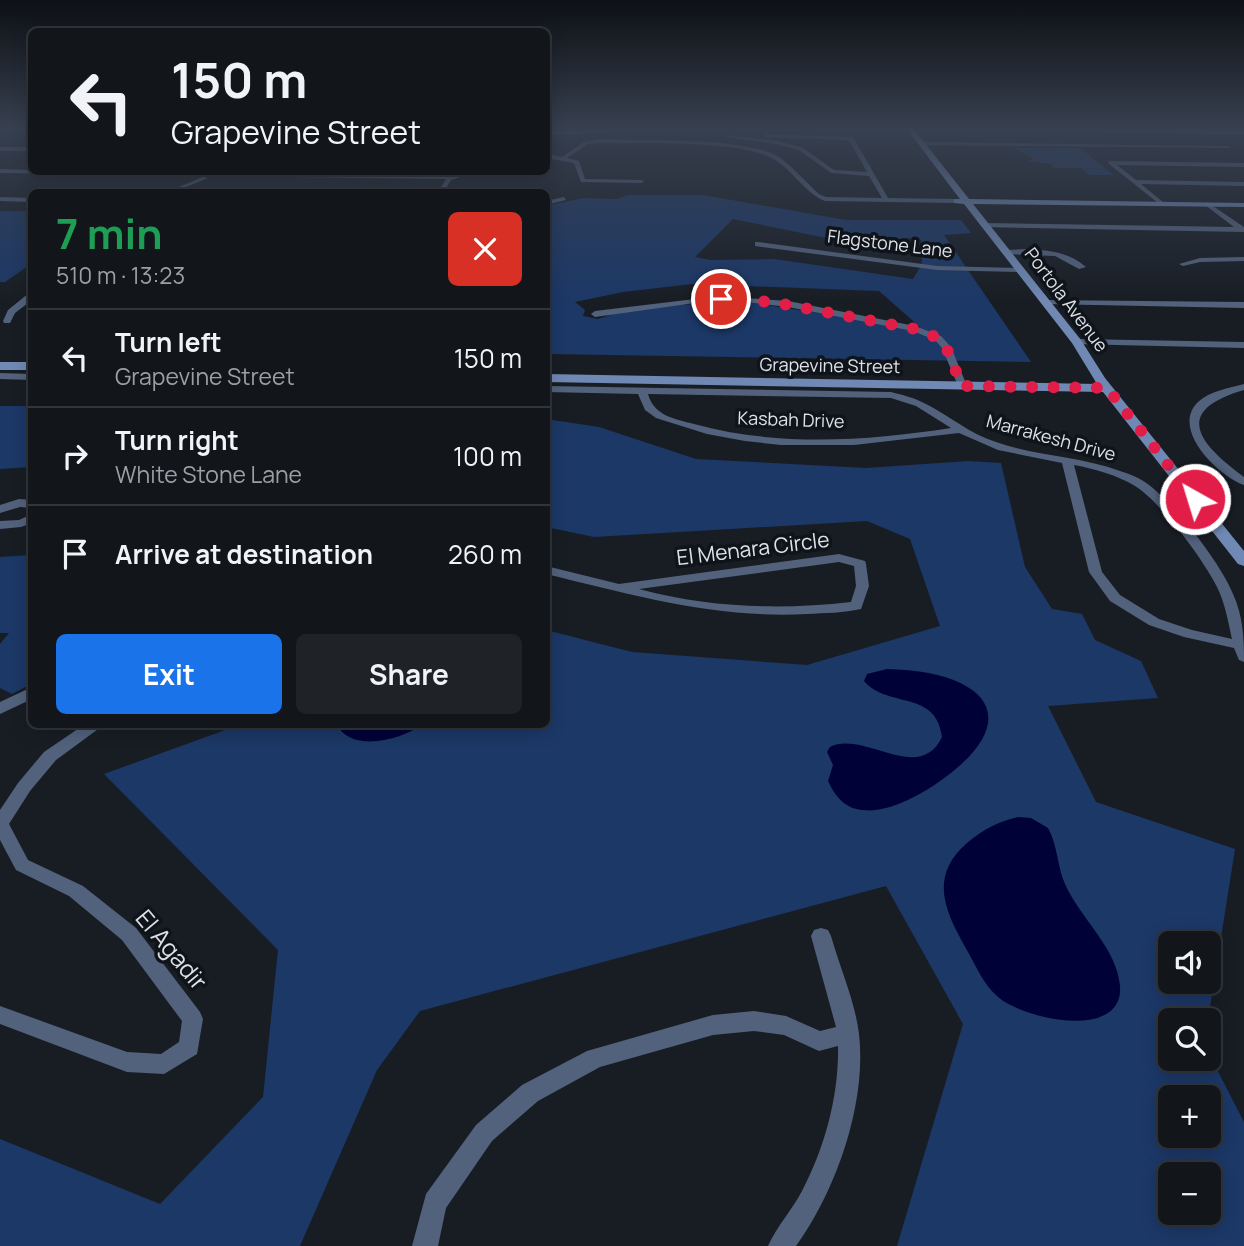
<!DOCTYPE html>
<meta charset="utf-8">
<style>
:root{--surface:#12161b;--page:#1f2328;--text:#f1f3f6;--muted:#9c9fa3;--line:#31353a;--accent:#1a73e8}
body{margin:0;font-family:Manrope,sans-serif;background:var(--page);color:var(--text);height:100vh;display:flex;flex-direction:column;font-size:26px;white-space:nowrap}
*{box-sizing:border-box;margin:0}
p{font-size:23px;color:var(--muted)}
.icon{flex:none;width:38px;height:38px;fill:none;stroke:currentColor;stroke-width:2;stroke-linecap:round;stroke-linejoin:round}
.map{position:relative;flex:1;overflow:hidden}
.panel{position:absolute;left:28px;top:189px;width:522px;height:539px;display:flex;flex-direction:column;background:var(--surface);border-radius:10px;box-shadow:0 4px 18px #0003,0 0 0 2px var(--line)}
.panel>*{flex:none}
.banner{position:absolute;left:28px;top:28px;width:522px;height:147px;border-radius:10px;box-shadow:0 4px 18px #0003,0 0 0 2px var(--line);background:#12161b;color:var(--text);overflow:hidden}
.tools{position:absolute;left:1158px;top:931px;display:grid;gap:14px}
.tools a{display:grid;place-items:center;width:63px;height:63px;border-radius:10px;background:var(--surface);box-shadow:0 4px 18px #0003,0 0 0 2px var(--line);font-size:35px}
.pin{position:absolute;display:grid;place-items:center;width:60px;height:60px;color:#fff;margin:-30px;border:4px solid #fff;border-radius:50%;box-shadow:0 2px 7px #0007}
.me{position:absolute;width:77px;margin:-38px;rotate:321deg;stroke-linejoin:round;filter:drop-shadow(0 0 5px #0008)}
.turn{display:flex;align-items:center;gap:24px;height:147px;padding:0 28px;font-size:32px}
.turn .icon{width:91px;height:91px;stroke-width:2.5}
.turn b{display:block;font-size:49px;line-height:60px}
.round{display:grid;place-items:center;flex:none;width:74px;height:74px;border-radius:10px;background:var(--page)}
.summary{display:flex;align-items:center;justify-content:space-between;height:119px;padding:0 28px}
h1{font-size:42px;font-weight:700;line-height:52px;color:#1e9e55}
.action{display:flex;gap:14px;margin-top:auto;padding:14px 28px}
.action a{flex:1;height:80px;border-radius:10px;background:var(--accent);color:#fff;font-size:28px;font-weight:700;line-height:80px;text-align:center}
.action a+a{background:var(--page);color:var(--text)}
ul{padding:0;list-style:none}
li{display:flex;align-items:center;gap:21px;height:98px;padding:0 28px;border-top:2px solid var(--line)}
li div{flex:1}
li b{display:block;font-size:26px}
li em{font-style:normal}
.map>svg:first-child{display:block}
.green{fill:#1c3867;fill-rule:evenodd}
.water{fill:#000237}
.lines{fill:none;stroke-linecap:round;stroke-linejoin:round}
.street{fill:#52627c;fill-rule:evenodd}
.secondary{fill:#7089b4;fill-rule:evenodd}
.route{stroke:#e11d48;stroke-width:12;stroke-dasharray:0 21.6}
.labels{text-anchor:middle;stroke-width:7;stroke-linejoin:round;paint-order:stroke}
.far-street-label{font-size:18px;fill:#dee1e6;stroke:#0f141b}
.street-label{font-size:21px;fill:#dee1e6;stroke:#0f141b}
.near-street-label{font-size:24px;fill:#dee1e6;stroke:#0f141b}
</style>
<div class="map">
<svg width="1244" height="1246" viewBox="0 0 1244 1246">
<rect width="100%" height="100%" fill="#181d24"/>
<path class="green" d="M1014,148H1080L1114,175H1089L1081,168H1054L1051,164L1027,161L1034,159Z
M628,195H703L846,220H961L971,233L944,235L1031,362L546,354V206L583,198L616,199ZM733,219L851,243L908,238L921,240L922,264L913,279L774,259L710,260L695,257ZM692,284L879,291L921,328L746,302L675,305L623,311L598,319L583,316L585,310L575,302L623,292Z
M0,211H31V264L5,282H0Z
M0,406H31V467L0,469Z
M546,419L599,427L696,459L866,468L968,461L1001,463L1025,567L1052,609L1082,614L1095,640L1141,661L1158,698L1048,706L1096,802L1235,849L1208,1020H1171V1059H1209V1054L1244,1122V1246H897L963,1024L886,886L420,1011L377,1070L300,1246H0V1139L160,1204L263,1097L278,950L104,774L239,725L546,724V630L632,652L807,665L940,626L910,539L867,521L594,537L546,527ZM1171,943H1209V982H1171ZM1171,1097H1209V1136H1171ZM1171,1174H1209V1213H1171Z
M31,555V684L12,694L0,688V644L9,633H0V557Z"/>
<path class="water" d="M887,669C987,671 1032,720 933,786C914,798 886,813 863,810C845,809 835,796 828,781L833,765L827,752L830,747C864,730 919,785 942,737C936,689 888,709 864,681L867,674Z
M337,725H421C401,740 352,753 337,725Z
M1018,817L1031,818L1048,828C1058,846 1057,866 1065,884C1080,918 1117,948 1120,986C1124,1042 1021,1019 997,996C984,985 976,966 968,952C945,912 928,877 967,843C984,829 997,822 1018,817Z"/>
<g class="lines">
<path class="street" d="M0,128H32V131H0Z
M1036,128L1244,131V135L970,129Z
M546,131H604L607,133L546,135Z
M766,134L853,137L888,198L956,199L959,201L956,203L825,201C803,192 791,167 770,157C732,140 645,144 601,143L588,144L567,158L579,161L585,179L644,180L642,183L581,182L574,163L546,158V154L562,157L584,142L601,139C640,141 749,137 779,157C793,167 806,182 819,194L826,197L882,198L869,176L831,173L799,150L776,144L726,137L729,135L778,141L803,148L834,170L867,172L849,140L764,137Z
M921,142L1228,146L1231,148L919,145Z
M0,147H32V151H0Z
M1108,161L1244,163V167L1117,165L1136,180L1244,182V186L1141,184L1164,203L1162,206L1109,164Z
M0,169L32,170V172L455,175L476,172L451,180L444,192H438L446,179L0,173Z
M203,177L208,178L174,192H167Z
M0,197L32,198V202L0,201Z
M564,197L566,200L546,205V201Z
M1207,202L1244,227V232L983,227L980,225L983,223L1234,227L1205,205Z
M758,242L937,266L1019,268L1023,270L1019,272L937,270L755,246V242Z
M1026,249C1048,250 1069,252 1086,267L1079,269L1055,256L1006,254L1002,252L1006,250Z
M1244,257V261L1200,262L1183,266L1179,264L1200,258Z
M29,293H32V300L15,313L10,323H4L3,321L8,310Z
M745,298L788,301L915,326L941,336L951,347L967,386L959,388L942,348L935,340L913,331L788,307L745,302L695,303L595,317L591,314L595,311L695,299Z
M1042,300L1244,302V308L1045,304L1041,302Z
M1077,339L1244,342V348L1074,344L1072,342Z
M0,373L32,374V380L0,379Z
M1244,384V390C1172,411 1198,443 1244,477V485C1218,476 1170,429 1198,402C1210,391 1229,388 1244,384Z
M546,386L891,392C903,395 915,398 926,404C950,416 970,434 996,442C1036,456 1080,456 1120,471C1130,474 1140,478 1149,485C1176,506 1220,562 1233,594C1243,616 1244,638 1244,662L1239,660L1234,648L1184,637L1149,625L1110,601L1089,572L1062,463L998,450L959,433L854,445H781L745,441L707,434L656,418L645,410L638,394L546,392ZM648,394L891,398L916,406L951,428C867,441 777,447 694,424C675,419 654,416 648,394ZM1074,465C1095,469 1117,475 1135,486C1161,502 1203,559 1217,587C1225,603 1228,621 1232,639L1192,630L1159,619L1120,595L1102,572Z
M19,499L32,500V508L20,507L0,513V505Z
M32,514V523L21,527L0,529V521L19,520Z
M839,554L865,561L866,564L869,586L861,609C844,613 825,613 807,614C717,619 633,595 546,574V566L619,584ZM839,562L854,566L856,586L851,602C780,610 709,608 639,589Z
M32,687V699L0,714V702Z
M85,724H105L56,760L30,791L9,824L28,860L83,886L136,928L200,1012L203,1019L197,1054L164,1074L127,1072L0,1024V1006L127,1052L161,1054L179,1042L182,1021L122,940L69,896L16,870L0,840V810L18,783L44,752Z
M821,928L828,930L831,936C840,968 855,1001 859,1034C867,1103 836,1191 796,1246H768C777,1226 792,1210 802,1191C825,1147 839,1096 838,1046L819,1051L784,1035L754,1031L713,1035L600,1067L538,1101L492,1141L446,1208L438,1246H412L426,1194L476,1125L522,1085L587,1051L713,1015L754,1011L786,1016L820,1031L836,1027L811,936L814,930Z"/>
<path class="secondary" d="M906,128H913L969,199L1244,203V207L973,204L1081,340L1105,378L1244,551V566L1238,564L1103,392L546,382V374L1097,384L1072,343L964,204L954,203V199H960Z
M0,362H32V370H0Z"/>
</g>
<linearGradient id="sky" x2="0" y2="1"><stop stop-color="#0d1014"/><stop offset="0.42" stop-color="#374050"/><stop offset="1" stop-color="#374050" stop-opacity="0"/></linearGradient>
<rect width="1244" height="303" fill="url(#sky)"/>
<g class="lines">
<path class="route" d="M721,299L772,302L915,329L938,338L946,347L962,386L1107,388L1195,499"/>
</g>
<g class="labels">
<g class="far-street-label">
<text transform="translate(890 244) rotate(7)" y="6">Flagstone Lane</text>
<text transform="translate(1066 300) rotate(53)" y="6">Portola Avenue</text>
<text transform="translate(830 366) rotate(1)" y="6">Grapevine Street</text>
<text transform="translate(791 420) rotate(2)" y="6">Kasbah Drive</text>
<text transform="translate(1051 438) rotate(15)" y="6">Marrakesh Drive</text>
</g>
<g class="street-label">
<text transform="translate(753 549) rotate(-7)" y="7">El Menara Circle</text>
</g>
<g class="near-street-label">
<text transform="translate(171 950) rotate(50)" y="8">El Agadir</text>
</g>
</g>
</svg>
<div class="tools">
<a><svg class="icon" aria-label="sound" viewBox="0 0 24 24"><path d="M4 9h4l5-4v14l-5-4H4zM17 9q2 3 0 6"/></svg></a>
<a><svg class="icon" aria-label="search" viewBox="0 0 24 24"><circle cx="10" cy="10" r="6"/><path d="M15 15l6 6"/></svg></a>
<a>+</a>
<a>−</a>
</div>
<div class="pin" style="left:721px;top:299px;background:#d93025"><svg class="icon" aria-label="arrive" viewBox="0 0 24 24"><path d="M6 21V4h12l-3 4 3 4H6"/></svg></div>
<svg class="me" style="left:1195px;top:499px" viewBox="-20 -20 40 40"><circle r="17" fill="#e11d48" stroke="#fff" stroke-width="3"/><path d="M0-11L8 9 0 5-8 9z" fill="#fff"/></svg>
<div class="banner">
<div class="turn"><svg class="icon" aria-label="left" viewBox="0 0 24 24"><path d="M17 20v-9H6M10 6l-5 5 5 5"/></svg><div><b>150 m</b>Grapevine Street</div></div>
</div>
<section class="panel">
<div class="summary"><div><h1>7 min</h1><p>510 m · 13:23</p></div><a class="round" style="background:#d93025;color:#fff"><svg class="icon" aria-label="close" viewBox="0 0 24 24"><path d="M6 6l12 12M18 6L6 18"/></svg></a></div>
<ul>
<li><svg class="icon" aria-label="left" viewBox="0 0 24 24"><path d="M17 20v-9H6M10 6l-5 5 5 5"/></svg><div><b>Turn left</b><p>Grapevine Street</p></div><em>150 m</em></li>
<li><svg class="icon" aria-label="right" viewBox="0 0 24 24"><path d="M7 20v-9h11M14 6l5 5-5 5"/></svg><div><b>Turn right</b><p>White Stone Lane</p></div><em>100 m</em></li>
<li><svg class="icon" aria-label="arrive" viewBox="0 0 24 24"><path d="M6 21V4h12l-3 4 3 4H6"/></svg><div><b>Arrive at destination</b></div><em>260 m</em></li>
</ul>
<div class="action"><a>Exit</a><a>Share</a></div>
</section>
</div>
